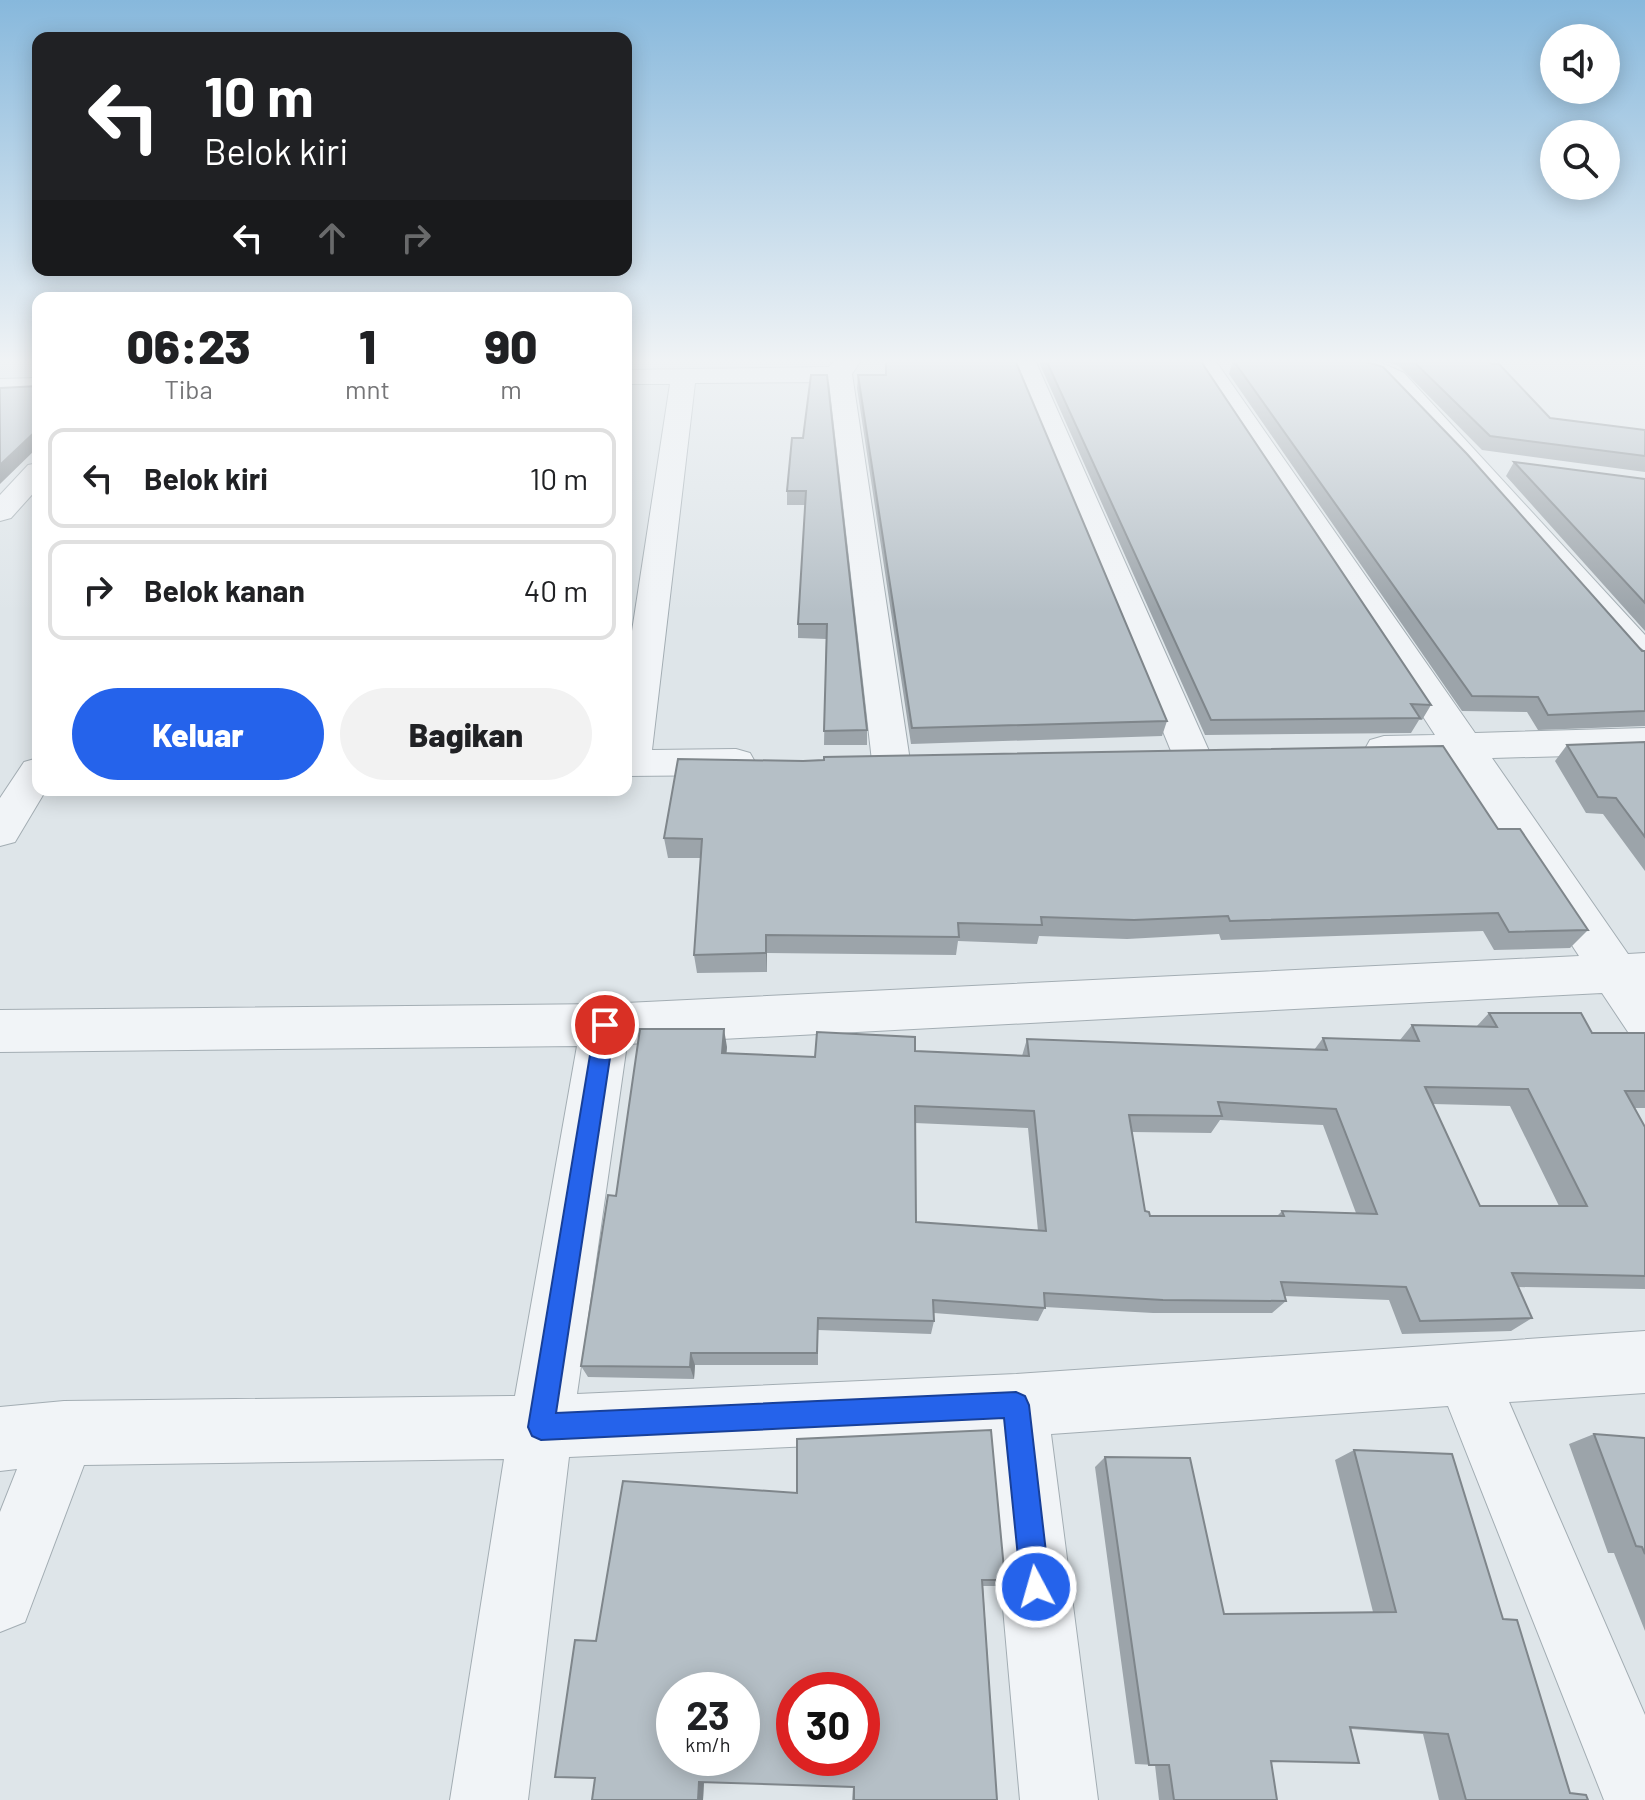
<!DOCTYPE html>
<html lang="id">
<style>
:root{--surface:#fff;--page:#f2f2f2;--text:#202124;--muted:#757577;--line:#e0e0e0;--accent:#2563eb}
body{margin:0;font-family:Barlow,sans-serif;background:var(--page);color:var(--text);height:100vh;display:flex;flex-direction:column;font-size:30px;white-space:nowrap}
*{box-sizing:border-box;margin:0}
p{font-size:26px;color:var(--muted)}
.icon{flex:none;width:44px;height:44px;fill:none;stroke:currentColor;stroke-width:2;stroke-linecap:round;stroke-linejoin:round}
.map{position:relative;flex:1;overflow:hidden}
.panel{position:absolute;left:32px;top:292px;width:600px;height:504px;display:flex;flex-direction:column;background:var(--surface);border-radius:16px;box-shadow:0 4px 20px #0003}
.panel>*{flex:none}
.hud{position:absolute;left:32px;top:32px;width:600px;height:244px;border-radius:16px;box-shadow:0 4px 20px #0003;background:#202124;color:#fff;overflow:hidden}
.fabs{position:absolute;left:1540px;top:24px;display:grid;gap:16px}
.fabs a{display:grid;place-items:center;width:80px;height:80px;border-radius:50%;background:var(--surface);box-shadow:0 4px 20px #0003;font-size:40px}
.speed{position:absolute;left:656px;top:1672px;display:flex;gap:16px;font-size:40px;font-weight:700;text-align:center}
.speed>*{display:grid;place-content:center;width:104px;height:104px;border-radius:50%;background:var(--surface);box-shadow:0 4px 20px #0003;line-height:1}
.speed small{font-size:20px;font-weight:400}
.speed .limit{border:12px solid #d22;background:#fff;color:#111}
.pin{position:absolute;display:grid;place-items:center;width:68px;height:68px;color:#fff;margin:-34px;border:4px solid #fff;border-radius:50%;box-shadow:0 2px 8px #0007}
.me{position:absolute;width:88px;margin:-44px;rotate:354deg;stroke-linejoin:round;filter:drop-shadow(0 0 6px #0008)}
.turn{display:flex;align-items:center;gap:28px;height:168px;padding:0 40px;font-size:36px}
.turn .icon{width:104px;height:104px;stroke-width:2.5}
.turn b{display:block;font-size:56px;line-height:68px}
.lanes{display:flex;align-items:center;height:76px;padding:0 40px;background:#0003;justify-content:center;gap:40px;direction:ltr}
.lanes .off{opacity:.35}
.eta{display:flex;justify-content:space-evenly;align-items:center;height:136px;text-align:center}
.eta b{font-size:48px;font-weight:800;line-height:56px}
.button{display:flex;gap:16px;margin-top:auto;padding:16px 40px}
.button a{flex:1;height:92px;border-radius:48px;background:var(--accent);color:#fff;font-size:32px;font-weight:800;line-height:92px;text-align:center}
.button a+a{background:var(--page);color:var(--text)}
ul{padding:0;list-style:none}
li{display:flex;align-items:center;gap:24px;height:100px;margin:0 16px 12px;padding:0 24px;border:4px solid var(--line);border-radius:16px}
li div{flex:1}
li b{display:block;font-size:30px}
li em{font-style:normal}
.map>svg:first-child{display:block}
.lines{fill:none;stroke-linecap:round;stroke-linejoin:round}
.street-casing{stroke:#a3adb3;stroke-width:2}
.street{fill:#f1f4f7;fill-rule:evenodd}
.wall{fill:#9ca4aa;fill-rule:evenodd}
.shaded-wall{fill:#7f868b}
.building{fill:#b5bfc6;stroke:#7f868b;stroke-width:2;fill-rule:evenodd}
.route{fill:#2563eb;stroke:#184099;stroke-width:2}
</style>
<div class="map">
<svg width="1645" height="1800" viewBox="0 0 1645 1800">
<rect width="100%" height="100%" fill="#dee5e9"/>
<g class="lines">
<defs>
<path id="street" d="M835,360H861L852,374L910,761L905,770L891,774L877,770L872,761L829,382L695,383L652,750L736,749L750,753L755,762L750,771L736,775L626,776V670L670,384H626V370L829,367Z
M1011,360H1035L1209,751L1204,760L1190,764L1176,760L1171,751Z
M1197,360H1215L1475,733L1645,728V754L1492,758L1628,954L1645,953V1038L1628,1032L1602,993L627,1044L577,1394L1016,1374L1645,1331V1393L1509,1402L1645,1715V1800H1604L1448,1406L1051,1434L1098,1800H1020L988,1438L569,1457L528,1800H450L504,1459L84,1465L25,1622L0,1632V1512L17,1469L0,1471V1407L64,1401L515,1396L577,1046L0,1052V1010L605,1004L1579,956L1451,760L1384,762L1370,758L1365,749L1370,740L1384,736L1435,735L1194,364Z
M1320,360H1375L1404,373L1645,635V667L1633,664L1462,466L1386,383L1365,373L1321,368L1318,363Z
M38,378V394L0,395V379Z
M38,463V488L11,518L0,521V495L28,465Z
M38,758V790H46L15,842L0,846V798L24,762Z"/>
</defs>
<use href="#street" class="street-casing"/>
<use href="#street" class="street"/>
</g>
<path class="wall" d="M1038,360H1200L1431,705L1422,720H1419L1411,733L1205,735Z
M1233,360L1645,651V726L1538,730L1527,712L1462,711L1229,374Z
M1381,360H1488L1550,418L1645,430V472L1482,450L1399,366Z
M858,375H886L1167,721L1162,736L911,744L857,388Z
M792,438L867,730V745H824L826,639L798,638V624L805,505H787V491Z
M1514,462L1645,479V631L1506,476Z
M1645,742V871L1603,814L1586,813L1555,761L1567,745Z
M1498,829L1588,930L1570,948L1494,950L1483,931L1221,940L1219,934L1127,939L1039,936L1037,944L958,941L956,955L767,953V972L697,973L694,955L701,858H668L664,838Z
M1489,1013L1592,1033H1645V1108H1634L1645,1127V1289L1518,1287L1532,1318L1511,1331L1402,1334L1389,1300L1284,1296L1286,1301L1272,1313H1153L1045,1307L1038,1321L934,1313V1321L931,1334L818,1330V1365H695L694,1379L588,1377L581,1366L616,1196L727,1047L726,1053L815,1057L915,1051L1022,1056L1027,1039L1314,1050L1323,1038L1400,1040L1412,1025L1476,1027ZM1433,1104L1510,1106L1559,1206H1480ZM1220,1120L1323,1125L1356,1213L1282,1211L1277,1216H1150L1145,1211L1132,1132L1211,1133ZM915,1123L1028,1128L1038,1231L916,1222Z
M1594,1434L1645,1438V1631L1614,1553H1608L1569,1444Z
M1354,1450L1503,1619L1570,1793L1588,1800H1439L1423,1734L1351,1729L1271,1761L1277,1800H1159L1155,1765L1135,1764L1095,1467L1105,1457L1224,1614L1373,1612L1335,1460Z
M623,1481L1005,1580L998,1586H983L997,1800H852L853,1787L704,1782L703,1800H592L595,1778L596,1641Z"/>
<path class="shaded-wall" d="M38,429V447L0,484V465Z
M766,935L767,953V972L766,953Z
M724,1029L727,1047L725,1070L722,1053Z
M691,1353L695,1365L694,1379L690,1367Z
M704,1780L703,1800H698L699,1782Z"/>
<path class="building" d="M886,360H1015L1167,721L912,728L858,375H886Z
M1046,360H1200L1431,705L1411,704L1420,718L1211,720Z
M1233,360H1360L1383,367L1467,454L1642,651H1645V711L1548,715L1538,697L1472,696Z
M1412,360H1488L1492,364H1499L1550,418L1645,430V456L1490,436Z
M811,375H827L867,730L824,731L827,624H798L806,491H787L792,438H803Z
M38,386V429L0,465V388Z
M1514,462L1645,479V603Z
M1645,742V837L1616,798L1598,797L1567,745Z
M1443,746L1498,829H1520L1588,930L1509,932L1498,913L1230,921L1228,916L1134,920L1041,917L1042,925L958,923L959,937L766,935V953L694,955L702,839L664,838L678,759L803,761L824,760V757Z
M1489,1013H1581L1592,1033H1645V1091H1625L1645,1127V1276L1512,1273L1532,1318L1420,1321L1406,1287L1281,1282L1286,1301L1163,1300L1044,1293L1045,1308L933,1300L934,1321L818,1318L817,1353H691L690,1367L581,1366L608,1195L616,1196L640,1029H724L722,1053L815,1057L817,1032L915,1037V1051L1029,1056L1027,1039L1327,1050L1323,1038L1419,1041L1412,1025L1497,1027ZM1425,1087L1528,1089L1587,1206H1480ZM1218,1102L1336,1109L1377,1214L1282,1211L1284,1216H1150L1149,1212L1145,1211L1129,1115L1222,1116ZM915,1106L1034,1111L1046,1231L916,1222Z
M991,1430L1005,1580H982L997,1800H854V1787L699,1782L698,1800H592L595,1778L555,1777L575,1640L596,1641L623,1481L797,1493V1439ZM674,1690H742V1758H674ZM794,1690H862V1758H794Z
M1594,1434L1645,1438V1554L1642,1547L1636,1546Z
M1354,1450L1452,1454L1503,1619L1517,1620L1570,1793L1586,1795L1588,1800H1466L1448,1734L1350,1727L1359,1763L1271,1761L1277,1800H1174L1169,1765H1149L1105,1457L1190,1458L1224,1614L1396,1612Z"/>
<linearGradient id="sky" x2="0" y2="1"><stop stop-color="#87b8dc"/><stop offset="0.59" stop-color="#f0f3f5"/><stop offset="1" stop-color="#f0f3f5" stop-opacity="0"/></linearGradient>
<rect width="1645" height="612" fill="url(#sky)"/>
<path class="route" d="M605,1016L612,1019L615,1025L556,1413L1016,1392L1025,1396L1029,1405L1050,1587L1046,1597L1036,1602L1025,1597L1021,1587L1004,1418L541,1440L532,1436L528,1427L595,1025L598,1019Z"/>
</svg>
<div class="fabs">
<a><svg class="icon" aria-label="sound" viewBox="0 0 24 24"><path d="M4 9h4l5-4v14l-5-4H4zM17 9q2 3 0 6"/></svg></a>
<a><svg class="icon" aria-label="search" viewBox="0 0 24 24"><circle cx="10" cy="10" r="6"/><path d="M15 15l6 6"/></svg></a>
</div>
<div class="speed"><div>23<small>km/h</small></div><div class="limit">30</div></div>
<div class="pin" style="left:605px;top:1025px;background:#d93025"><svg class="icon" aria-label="arrive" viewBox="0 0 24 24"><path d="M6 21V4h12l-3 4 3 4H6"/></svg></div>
<svg class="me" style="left:1036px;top:1587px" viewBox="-20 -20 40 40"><circle r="17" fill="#2563eb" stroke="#fff" stroke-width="3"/><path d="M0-11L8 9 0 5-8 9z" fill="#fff"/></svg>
<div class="hud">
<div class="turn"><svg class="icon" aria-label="left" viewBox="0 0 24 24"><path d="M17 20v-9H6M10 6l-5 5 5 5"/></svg><div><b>10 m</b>Belok kiri</div></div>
<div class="lanes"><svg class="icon" aria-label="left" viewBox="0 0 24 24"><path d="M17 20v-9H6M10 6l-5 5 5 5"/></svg><svg class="icon off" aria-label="ahead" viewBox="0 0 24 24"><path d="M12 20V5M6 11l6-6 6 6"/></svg><svg class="icon off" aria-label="right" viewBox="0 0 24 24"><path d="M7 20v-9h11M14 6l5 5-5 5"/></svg></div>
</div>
<section class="panel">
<div class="eta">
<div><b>06:23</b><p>Tiba</p></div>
<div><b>1</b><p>mnt</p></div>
<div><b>90</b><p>m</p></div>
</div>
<ul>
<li><svg class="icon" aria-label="left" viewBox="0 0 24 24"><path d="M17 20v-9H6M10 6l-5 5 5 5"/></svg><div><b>Belok kiri</b></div><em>10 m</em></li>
<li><svg class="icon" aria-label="right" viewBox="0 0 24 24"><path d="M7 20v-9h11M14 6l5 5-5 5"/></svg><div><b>Belok kanan</b></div><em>40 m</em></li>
</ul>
<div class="button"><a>Keluar</a><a>Bagikan</a></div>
</section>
</div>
